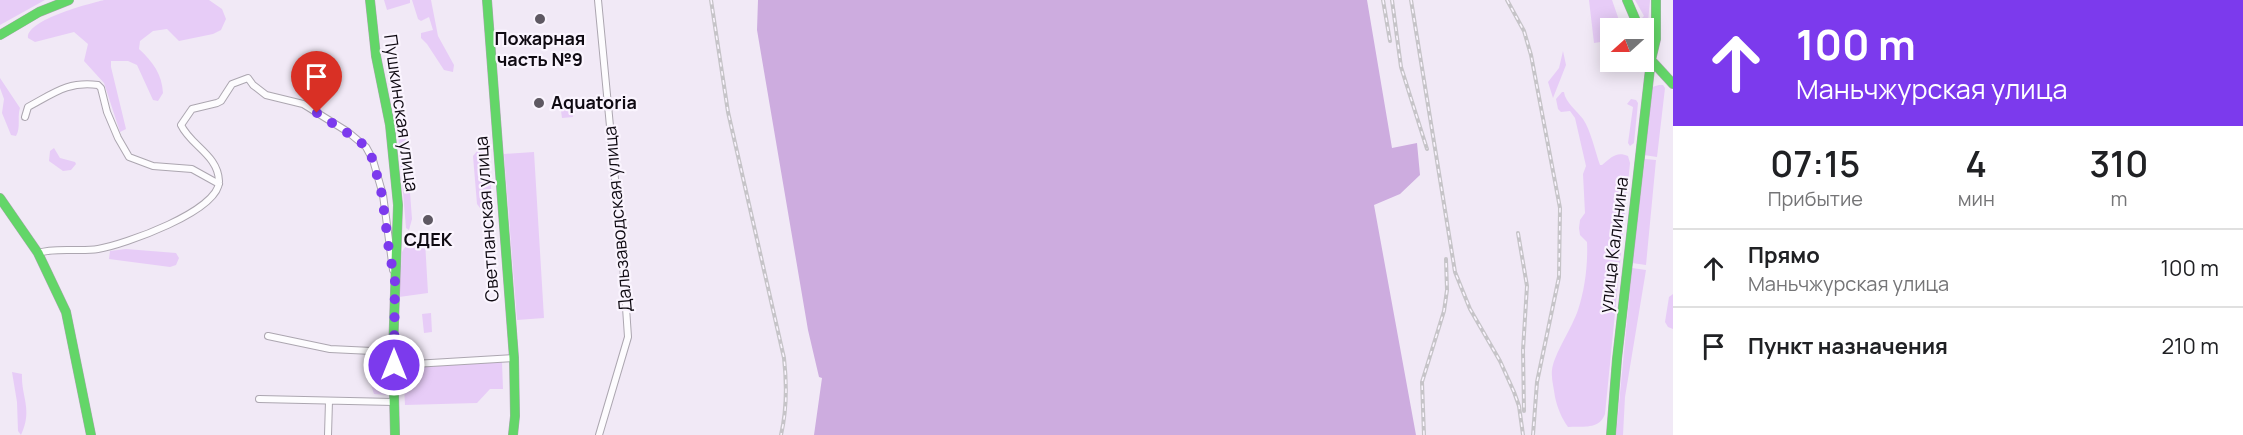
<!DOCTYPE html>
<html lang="ru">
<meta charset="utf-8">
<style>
:root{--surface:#fff;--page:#f2f2f2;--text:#202124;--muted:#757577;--line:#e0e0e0}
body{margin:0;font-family:Manrope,sans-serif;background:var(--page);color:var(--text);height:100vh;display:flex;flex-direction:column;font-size:22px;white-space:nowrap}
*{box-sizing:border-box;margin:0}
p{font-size:20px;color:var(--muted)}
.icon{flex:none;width:33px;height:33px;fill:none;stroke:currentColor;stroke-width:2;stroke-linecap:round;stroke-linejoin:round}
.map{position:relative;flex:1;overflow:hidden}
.drawer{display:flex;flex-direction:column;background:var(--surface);width:570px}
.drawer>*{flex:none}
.hud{background:#7c3aed;color:#fff;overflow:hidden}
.needle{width:39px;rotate:249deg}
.tools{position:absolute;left:1600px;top:18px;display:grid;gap:12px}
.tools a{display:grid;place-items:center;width:54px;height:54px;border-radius:0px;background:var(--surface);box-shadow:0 3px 15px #0003;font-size:30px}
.pin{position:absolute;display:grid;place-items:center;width:51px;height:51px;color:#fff;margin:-62px -26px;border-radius:50% 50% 50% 0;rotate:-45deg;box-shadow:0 0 6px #0007}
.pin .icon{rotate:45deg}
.me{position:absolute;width:66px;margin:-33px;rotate:0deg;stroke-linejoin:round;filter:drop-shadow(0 0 4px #0008)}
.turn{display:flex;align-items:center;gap:21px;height:126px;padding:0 24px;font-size:27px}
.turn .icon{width:78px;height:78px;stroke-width:2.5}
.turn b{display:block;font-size:42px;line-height:51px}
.eta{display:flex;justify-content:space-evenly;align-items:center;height:102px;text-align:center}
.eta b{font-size:36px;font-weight:600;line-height:42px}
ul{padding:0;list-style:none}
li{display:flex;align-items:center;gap:18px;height:78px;padding:0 24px;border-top:2px solid var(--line)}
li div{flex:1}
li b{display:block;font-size:22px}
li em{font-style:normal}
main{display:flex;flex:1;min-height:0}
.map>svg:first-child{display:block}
.green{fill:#e7ccf7}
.water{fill:#cdacdf}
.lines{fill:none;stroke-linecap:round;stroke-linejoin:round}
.street-casing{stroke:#aca6b0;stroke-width:8}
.fast-casing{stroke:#aca6b0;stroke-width:10}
.street{stroke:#fdfcfe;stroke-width:6}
.fast{stroke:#63d668;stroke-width:9}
.rail-casing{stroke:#c6c4c8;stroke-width:4}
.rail{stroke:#faf4fe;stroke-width:1.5;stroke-dasharray:4.5;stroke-linecap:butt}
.route{stroke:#7c3aed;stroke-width:10;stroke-dasharray:0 18}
.poi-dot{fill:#5e5862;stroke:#faf4fe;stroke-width:2}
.labels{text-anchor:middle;stroke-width:4.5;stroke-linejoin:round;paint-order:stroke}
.poi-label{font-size:18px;font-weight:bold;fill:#0f0a12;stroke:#faf4fe}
.street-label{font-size:18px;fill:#0f0a12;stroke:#faf4fe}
</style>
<main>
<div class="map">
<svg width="1673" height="435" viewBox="0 0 1673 435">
<rect width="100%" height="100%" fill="#f1e9f6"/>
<path class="green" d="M0,0H45L0,25Z
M104,0H209L222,9L226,19L221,30L213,34L179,41L167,29L153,31L140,41L139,49C153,62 162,74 163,93L158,101L153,100L137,65L128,61H111V67L126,129L120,132L104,83L84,61L88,44L74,32L35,42L28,38C26,20 88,4 104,0Z
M384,0H410V3L387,10Z
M412,0H431L438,36L454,65L453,72L444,70L427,44L421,38V33L433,30L429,17L421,21L418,19Z
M1589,0H1612L1620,23L1615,28H1611V48L1609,47L1607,41L1594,43Z
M1635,0H1650L1648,22L1642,18L1644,16Z
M1563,51L1566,65L1553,98L1548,82L1559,68Z
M0,78L20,108C17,118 21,127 16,136L11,135L2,113L4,99L0,88Z
M1659,85H1663L1665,88L1657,157L1644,155L1652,87Z
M1562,92H1564C1565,102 1577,111 1583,119C1591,131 1595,151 1600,165H1602C1611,158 1616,151 1628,156L1630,163L1605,414C1599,430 1583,426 1568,427C1562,419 1557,407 1555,397C1554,388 1551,379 1552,370C1554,354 1572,328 1578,310C1585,289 1588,264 1587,242L1580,235L1579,228L1580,220L1585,213L1583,174L1586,166L1575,118L1570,111L1561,112L1558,109L1556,99Z
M1631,99L1636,100L1638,103L1634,143L1630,146L1628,143L1633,107L1627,104Z
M572,102L573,117L562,118L560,103Z
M399,118L405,128L412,219L409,230L406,228L397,121Z
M54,148L60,158L75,162L76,164L71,170L63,171L49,161L50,151Z
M488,149L493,212H483L477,204L473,156L478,150Z
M534,152L544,318L517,320L504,154Z
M1645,159L1656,160L1646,265L1632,263Z
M425,241L428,293L399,297L402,252C407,242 415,242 425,241Z
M126,249L176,253L179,258L176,265L170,267L109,259L110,251Z
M1632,268L1646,270L1625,397L1623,435H1616Z
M1673,294V329L1668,327L1665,322L1669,297Z
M431,313L432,332L424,333L422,314Z
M369,358L387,359L386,395L374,394L369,379Z
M502,362L503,389H490L477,403L405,405L403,367Z
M12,372L22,374C21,397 33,409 21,435L18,431L17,402Z"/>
<path class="water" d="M758,0H1367L1392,148L1417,143L1420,175L1400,194L1374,205L1416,435H814L822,378L819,377L808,330L757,30Z"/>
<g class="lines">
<defs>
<path id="street" d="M598,0L623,263L628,337L599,435
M25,117L28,107C54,93 68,81 98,85L101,88L107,112L118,138L129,157L153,166L192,169L219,184
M38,253C54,247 80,252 98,249C123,245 220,211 219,181C218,155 191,146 181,125L192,109L217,103L221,101L232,84L248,78L253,85L266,95L303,104L348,132L366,147L373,160L383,195L393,270
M268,336L330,349L393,352
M414,364L514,358
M259,399L394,402
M328,435L329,401"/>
<path id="fast" d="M370,0L376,56L390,125L398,205L393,352L395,435
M487,0L514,358L515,416L513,435
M1627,0L1639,28
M0,35L39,12L69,0
M1644,41L1651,60
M1651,60L1673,84
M0,198L38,253L66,312L91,435
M1611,435L1617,359L1651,60L1656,39V0"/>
</defs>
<use href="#street" class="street-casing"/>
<use href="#fast" class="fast-casing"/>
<use href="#street" class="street"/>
<use href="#fast" class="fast"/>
<defs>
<path id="rail" d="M711,0L728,112L784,358C787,385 787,409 781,435
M1383,0L1390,41
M1392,0L1401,67L1427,149
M1411,0L1455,272L1470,309L1500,361L1514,392L1519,406L1523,435
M1507,0L1524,31L1531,55L1560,208L1559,277L1537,382L1533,435
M1518,233L1527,286L1523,350L1524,411
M1424,435L1422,382L1444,311L1447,290L1446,259"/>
</defs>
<use href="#rail" class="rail-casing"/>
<use href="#rail" class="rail"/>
</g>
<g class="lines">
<path class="route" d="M317,113L358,140L366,147L373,160L382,195L390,258L395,276L394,365"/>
</g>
<g class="poi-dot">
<circle cx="540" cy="19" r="6"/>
<circle cx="539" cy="103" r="6"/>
<circle cx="428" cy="220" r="6"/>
</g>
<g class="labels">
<g class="poi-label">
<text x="540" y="45">Пожарная<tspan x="540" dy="21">часть №9</tspan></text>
<text x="551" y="109" text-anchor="start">Aquatoria</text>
<text x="428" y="246">СДЕК</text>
</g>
<g class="street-label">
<text transform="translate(401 113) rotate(82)" y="6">Пушкинская улица</text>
<text transform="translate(487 219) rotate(-94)" y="6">Светланская улица</text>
<text transform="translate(618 219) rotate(-95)" y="6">Дальзаводская улица</text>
<text transform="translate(1614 245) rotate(-83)" y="6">улица Калинина</text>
</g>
</g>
</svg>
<div class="tools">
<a><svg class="needle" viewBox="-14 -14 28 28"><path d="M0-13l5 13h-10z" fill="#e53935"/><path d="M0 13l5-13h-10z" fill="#757577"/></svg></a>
</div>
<div class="pin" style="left:317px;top:113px;background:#d93025"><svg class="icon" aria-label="arrive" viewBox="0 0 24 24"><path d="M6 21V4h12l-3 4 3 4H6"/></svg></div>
<svg class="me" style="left:394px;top:365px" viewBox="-20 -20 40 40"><circle r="17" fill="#7c3aed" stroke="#fff" stroke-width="3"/><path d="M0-11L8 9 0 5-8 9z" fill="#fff"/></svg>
</div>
<section class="drawer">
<div class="hud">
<div class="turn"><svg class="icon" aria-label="ahead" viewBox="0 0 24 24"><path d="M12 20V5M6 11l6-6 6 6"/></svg><div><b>100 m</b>Маньчжурская улица</div></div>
</div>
<div class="eta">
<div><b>07:15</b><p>Прибытие</p></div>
<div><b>4</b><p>мин</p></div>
<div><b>310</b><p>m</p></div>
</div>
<ul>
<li><svg class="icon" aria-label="ahead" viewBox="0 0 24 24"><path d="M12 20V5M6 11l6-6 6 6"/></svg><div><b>Прямо</b><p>Маньчжурская улица</p></div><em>100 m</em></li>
<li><svg class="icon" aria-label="arrive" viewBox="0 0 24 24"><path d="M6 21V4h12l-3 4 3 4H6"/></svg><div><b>Пункт назначения</b></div><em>210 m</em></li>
</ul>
</section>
</main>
